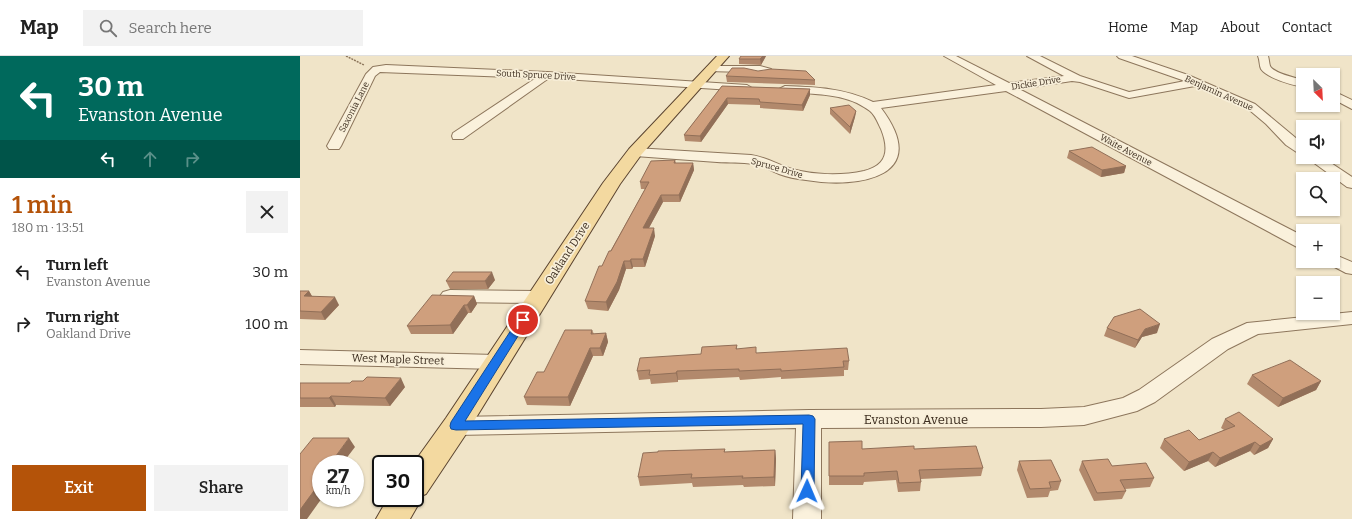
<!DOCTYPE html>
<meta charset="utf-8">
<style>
:root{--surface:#fff;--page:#f2f2f2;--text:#222;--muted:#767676;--line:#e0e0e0;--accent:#b45309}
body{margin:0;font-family:Bitter,serif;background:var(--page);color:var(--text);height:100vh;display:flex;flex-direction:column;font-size:15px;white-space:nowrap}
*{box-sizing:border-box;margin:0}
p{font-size:13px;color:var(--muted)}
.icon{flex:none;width:22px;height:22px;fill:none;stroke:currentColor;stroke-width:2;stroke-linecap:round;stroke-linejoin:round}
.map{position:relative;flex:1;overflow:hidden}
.panel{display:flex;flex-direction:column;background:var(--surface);width:300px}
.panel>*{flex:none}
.hud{background:#00695c;color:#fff;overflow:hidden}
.needle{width:26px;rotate:156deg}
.controls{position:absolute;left:996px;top:12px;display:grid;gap:8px}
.controls a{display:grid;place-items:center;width:44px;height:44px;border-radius:0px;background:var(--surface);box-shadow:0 1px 3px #0004;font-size:20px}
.speed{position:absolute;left:12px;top:399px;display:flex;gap:8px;font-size:20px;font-weight:700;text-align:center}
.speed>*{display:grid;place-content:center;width:52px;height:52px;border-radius:50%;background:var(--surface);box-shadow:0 1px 3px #0004;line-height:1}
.speed small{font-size:10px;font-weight:400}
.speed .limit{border:2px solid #111;border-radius:6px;background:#fff;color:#111}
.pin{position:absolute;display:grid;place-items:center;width:34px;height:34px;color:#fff;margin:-17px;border:2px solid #fff;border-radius:50%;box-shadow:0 1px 4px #0007}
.me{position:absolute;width:44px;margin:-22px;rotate:1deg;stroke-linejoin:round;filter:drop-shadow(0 0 3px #0008)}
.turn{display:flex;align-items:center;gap:14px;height:84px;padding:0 12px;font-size:18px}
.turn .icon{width:52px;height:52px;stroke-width:2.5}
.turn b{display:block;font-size:28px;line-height:34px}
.lanes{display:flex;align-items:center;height:38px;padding:0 12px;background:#0003;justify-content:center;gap:20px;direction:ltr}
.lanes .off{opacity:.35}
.round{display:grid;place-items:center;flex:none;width:42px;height:42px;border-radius:0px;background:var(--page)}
.head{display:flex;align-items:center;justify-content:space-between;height:68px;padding:0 12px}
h1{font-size:24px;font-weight:600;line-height:30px;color:var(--accent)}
.button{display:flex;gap:8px;margin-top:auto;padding:8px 12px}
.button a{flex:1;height:46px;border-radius:0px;background:var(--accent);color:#fff;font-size:16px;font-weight:600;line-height:46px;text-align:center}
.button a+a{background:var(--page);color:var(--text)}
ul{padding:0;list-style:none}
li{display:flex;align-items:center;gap:12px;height:52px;padding:0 12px}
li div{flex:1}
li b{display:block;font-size:15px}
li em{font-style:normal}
header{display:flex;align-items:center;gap:24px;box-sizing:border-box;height:56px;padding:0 20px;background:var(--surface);border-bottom:1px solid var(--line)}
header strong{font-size:19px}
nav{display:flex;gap:22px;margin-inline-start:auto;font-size:14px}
.search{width:280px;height:36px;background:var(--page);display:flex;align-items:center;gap:10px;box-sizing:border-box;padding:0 14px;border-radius:0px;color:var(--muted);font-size:15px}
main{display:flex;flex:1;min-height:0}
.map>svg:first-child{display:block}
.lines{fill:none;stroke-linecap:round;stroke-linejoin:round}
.minor-casing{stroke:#8d765c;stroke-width:2}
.major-casing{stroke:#5b4430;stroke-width:2}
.path{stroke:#8d765c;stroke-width:1.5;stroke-dasharray:2 1;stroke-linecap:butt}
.minor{fill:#faf1dc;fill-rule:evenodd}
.major{fill:#f3d9a0;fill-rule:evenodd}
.wall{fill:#b2896c}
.shaded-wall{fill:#916f58}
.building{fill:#cf9f7d;stroke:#916f58}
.route{fill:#1a73e8;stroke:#114b97}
.labels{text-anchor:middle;stroke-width:3.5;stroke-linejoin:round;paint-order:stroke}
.far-street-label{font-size:9px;fill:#3d2e20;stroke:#f7eed8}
.street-label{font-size:11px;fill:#3d2e20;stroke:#f7eed8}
.near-street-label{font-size:13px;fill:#3d2e20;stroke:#f7eed8}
</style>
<header>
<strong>Map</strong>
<div class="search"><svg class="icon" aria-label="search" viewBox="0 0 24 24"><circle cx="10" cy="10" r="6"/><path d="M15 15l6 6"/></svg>Search here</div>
<nav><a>Home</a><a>Map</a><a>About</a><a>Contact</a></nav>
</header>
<main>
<section class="panel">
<div class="hud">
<div class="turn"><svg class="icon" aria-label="left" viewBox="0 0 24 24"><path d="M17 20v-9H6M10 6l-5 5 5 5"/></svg><div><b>30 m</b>Evanston Avenue</div></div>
<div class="lanes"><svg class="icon" aria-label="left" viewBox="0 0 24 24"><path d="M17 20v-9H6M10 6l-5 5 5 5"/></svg><svg class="icon off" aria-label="ahead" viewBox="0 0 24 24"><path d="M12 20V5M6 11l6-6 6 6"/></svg><svg class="icon off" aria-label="right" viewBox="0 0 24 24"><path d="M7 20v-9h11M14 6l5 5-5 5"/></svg></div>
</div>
<div class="head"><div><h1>1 min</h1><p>180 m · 13:51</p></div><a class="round"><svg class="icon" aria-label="close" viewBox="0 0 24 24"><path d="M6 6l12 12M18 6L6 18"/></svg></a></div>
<ul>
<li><svg class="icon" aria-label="left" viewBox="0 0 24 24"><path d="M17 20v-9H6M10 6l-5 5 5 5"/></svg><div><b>Turn left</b><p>Evanston Avenue</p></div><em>30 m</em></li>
<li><svg class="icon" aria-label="right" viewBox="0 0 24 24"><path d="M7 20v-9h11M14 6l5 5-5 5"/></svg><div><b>Turn right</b><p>Oakland Drive</p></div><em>100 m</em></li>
</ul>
<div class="button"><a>Exit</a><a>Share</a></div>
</section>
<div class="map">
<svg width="1052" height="463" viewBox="0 0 1052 463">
<rect width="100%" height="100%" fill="#f0e4c8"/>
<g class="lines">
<defs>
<path id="minor" d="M644,0H656L709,27L764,20L727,0H740L780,20L829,36L885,25L819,2L817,0H832L888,19L955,48L1003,88V98L998,97L986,89L966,68L947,52L895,30L829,42L780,26L772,25L719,33L1003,180V192L997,191L706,35L581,52C633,121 559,133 506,124C497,123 487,121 479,118C470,115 463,109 454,108C441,106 429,107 417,106C390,104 362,102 335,100L330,99L328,96L330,93L335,92L451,99C466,101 478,109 492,113C514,119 541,120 564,115C588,109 589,93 581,73C578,67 575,59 570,55C566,52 561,49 557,47C535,37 509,38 485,36L479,33L485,30C515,31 545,32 573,46L696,29Z
M958,0H968C969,3 969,7 970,10C973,17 996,22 1003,24V31C992,29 967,22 961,13C959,9 960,4 958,0Z
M86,9L247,16L447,29L452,32L447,35L249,22L163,83H153L152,80L153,77L236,22L80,16L75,20L41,90L39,93H29L27,90L66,18L73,11Z
M411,10H460L471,13L472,15L471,17L459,19L445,16L407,15L406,13L407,11Z
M1033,35L1052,44V53L1033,43Z
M1006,101H1022L1052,121V132L1047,131Z
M1033,198L1052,206V218L1046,217L1027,207L1025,205H1033Z
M150,234L238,235L245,237L248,241L245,245L238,247L150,246L143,244L140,240L143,236Z
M1052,256V268L958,278L928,293L855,346L837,355L784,369L741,371L521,372V463H493L496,372L156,379L147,377L144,370L147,363L156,361L509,354L741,353L784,351L823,342L839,334L912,283L947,267Z
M0,294L196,299L204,301L207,306L204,311L196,313L0,308Z"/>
<path id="major" d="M417,0H429L341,99L320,128L166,378L126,438L121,440L122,442L110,463H76L88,442H115V408H113L146,362L303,127L329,93Z"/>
</defs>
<use href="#minor" class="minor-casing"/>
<use href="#major" class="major-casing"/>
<path class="path" d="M46,0L64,9"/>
<use href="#minor" class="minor"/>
<use href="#major" class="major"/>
</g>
<path class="wall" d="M466,0L461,9L439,8V3Z
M458,15L515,24V29L427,26L426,20Z
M422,30L510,33V39L503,55L460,52V49L428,48L401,86L385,85L384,79Z
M530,52L556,55L555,61L550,78L530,58Z
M769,95L826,110L824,117L801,121L767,102Z
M375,104L376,107H393L394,114L380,146H363L349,172L355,180L345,211H333L332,213H326L319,234L308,255L288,253L285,245L302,210L345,133H341L340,126Z
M195,224L188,233H150L146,225Z
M0,235H9L12,240L39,249L25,264L0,263Z
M174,240L177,248L171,257H168L153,278H111L107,270Z
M807,272L857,277L842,281L835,292L804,280Z
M292,274L294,278L306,277L308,286L303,300H293L270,350L227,349L224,341L244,316Z
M437,289V293L457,297L549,305L548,314H544V320L481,323V321L440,324L439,321L378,324V326L351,328L350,323L339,324L337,315Z
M952,319L1021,325L1016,334L978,351L947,328Z
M0,327H7L105,331L90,350L36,349L35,351H0Z
M925,363L973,383L968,392L954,399L950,395L915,411L908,405L884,415L860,392L864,383L899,384L924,374L921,372Z
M529,386L562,393L683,412L681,420L621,423V426L620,435L598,436L596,424L564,426L563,429H529Z
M425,393V396L475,394L476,403L475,430L444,431L443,429L393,431L392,427L340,430L338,421Z
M719,405L761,425L758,434L750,435L748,441L727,442L717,414Z
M782,405L812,410L854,422L850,431L825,433L826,435L822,443L794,445L779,414Z"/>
<path class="shaded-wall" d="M463,0H466L461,9L460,3Z
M510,33V39L503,55L502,49Z
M427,42L428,48L401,86L400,80Z
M556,55L555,61L550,78V71Z
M393,107L394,114L380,146L379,139Z
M826,110L824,117L801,121L802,114Z
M361,139L363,146L345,179L343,172Z
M354,172L355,180L345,211L343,203Z
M331,203L333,211L332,213L330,205Z
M324,205L326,213L319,234L308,255L306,246Z
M192,216L195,224L188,233L185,225Z
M9,235L14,244L4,240Z
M174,240L177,248L171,257L167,249Z
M35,241L39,249L25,264L21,256Z
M164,249L168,257L153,278L150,269Z
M860,268L857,277L842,281L835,292L838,284L845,273Z
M306,277L308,286L303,300L300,292Z
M290,292L293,300L270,350L268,341Z
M377,315L378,324V326L376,317Z
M101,322L105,331L90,350L85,342Z
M1021,325L1016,334L978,351L983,342Z
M31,340L36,349L35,351L29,342Z
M49,382L55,391L42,408H30Z
M973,383L968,392L954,399L960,390Z
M955,386L950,395L915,411L920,402Z
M475,394L476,403L475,430L474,421Z
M913,396L908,405L884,415L889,406Z
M21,419V442H22L7,463H0V454L14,428Z"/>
<path class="building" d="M441,0H463L460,3H439Z
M432,12H444L458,15L471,13L506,15L515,24L426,20Z
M422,30L510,33L502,49L460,46L459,43L427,42L400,80L384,79Z
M549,49L556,55L550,71L530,52Z
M792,91L826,110L802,114L769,95Z
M375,104L374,107H393L379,139H361L343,172H354L343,203H331L330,205H324L317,226L306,246L285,245L299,210H302L309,195H311L349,126H340L351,105Z
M153,216H192L185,225H146Z
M0,235H9L4,240L35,241L21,256L0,255Z
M132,239L174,240L167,249H164L150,269L107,270Z
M840,253L860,268L845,273L838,284L807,272L814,261Z
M265,274H292L291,278L306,277L300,292H290L268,341H224L237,316H244Z
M437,289L436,293L456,291V297L547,292L549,305H543L544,311L481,315V313L439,315V313L377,315L376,317L349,319L350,314L337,315L340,302L401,298L402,291Z
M990,304L1021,325L983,342L952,319Z
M67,321L101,322L85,342L31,340L29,342H0V327H50L52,325H63Z
M939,356L973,383L960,390L955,386L920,402L913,396L889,406L864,383L889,374L899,384L935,370L925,363Z
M13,382H49L30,408H21V419L14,428H19L0,454V398Z
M562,385V393L614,390V393L676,390L683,412L619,414L621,426L599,427L597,415L564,417V420H529V386Z
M425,393L424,396L475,394L474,421L442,422L443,420L391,422L392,418L338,421L343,397L358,396V395Z
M808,403L812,410L846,407L854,422L820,424L826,435L797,437L782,405Z
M751,404L761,425L749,426L751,432L730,433L719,405Z"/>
<path class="route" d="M223,261L228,264L165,365L509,359L513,360L515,363L514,435L512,439L507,441L503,439L501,435L503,368L156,374L151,373L150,370L151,366L219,262Z"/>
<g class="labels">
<g class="far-street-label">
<text transform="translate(236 19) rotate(3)" y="3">South Spruce Drive</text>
<text transform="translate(736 27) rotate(-9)" y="3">Dickie Drive</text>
<text transform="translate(919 37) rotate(24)" y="3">Benjamin Avenue</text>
<text transform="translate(54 51) rotate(-63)" y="3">Saxonia Lane</text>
<text transform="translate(826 94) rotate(28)" y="3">Waite Avenue</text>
<text transform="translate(477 112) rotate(16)" y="3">Spruce Drive</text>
</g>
<g class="street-label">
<text transform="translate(267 197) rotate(-57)" y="4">Oakland Drive</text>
<text transform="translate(98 303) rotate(2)" y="4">West Maple Street</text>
</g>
<g class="near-street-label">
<text x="616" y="368">Evanston Avenue</text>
</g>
</g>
</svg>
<div class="controls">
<a><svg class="needle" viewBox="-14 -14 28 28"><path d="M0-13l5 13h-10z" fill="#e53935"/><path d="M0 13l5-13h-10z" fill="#767676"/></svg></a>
<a><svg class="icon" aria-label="sound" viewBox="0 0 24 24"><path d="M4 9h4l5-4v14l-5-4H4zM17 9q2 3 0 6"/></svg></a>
<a><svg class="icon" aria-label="search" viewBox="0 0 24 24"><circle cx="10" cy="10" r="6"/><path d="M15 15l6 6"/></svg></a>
<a>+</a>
<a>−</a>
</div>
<div class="speed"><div>27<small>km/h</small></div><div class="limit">30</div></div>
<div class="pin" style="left:223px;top:264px;background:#d93025"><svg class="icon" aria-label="arrive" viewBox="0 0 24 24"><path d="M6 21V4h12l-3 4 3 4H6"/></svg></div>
<svg class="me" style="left:507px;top:435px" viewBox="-20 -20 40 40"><path d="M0-17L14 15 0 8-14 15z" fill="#1a73e8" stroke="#fff" stroke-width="4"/></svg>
</div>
</main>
